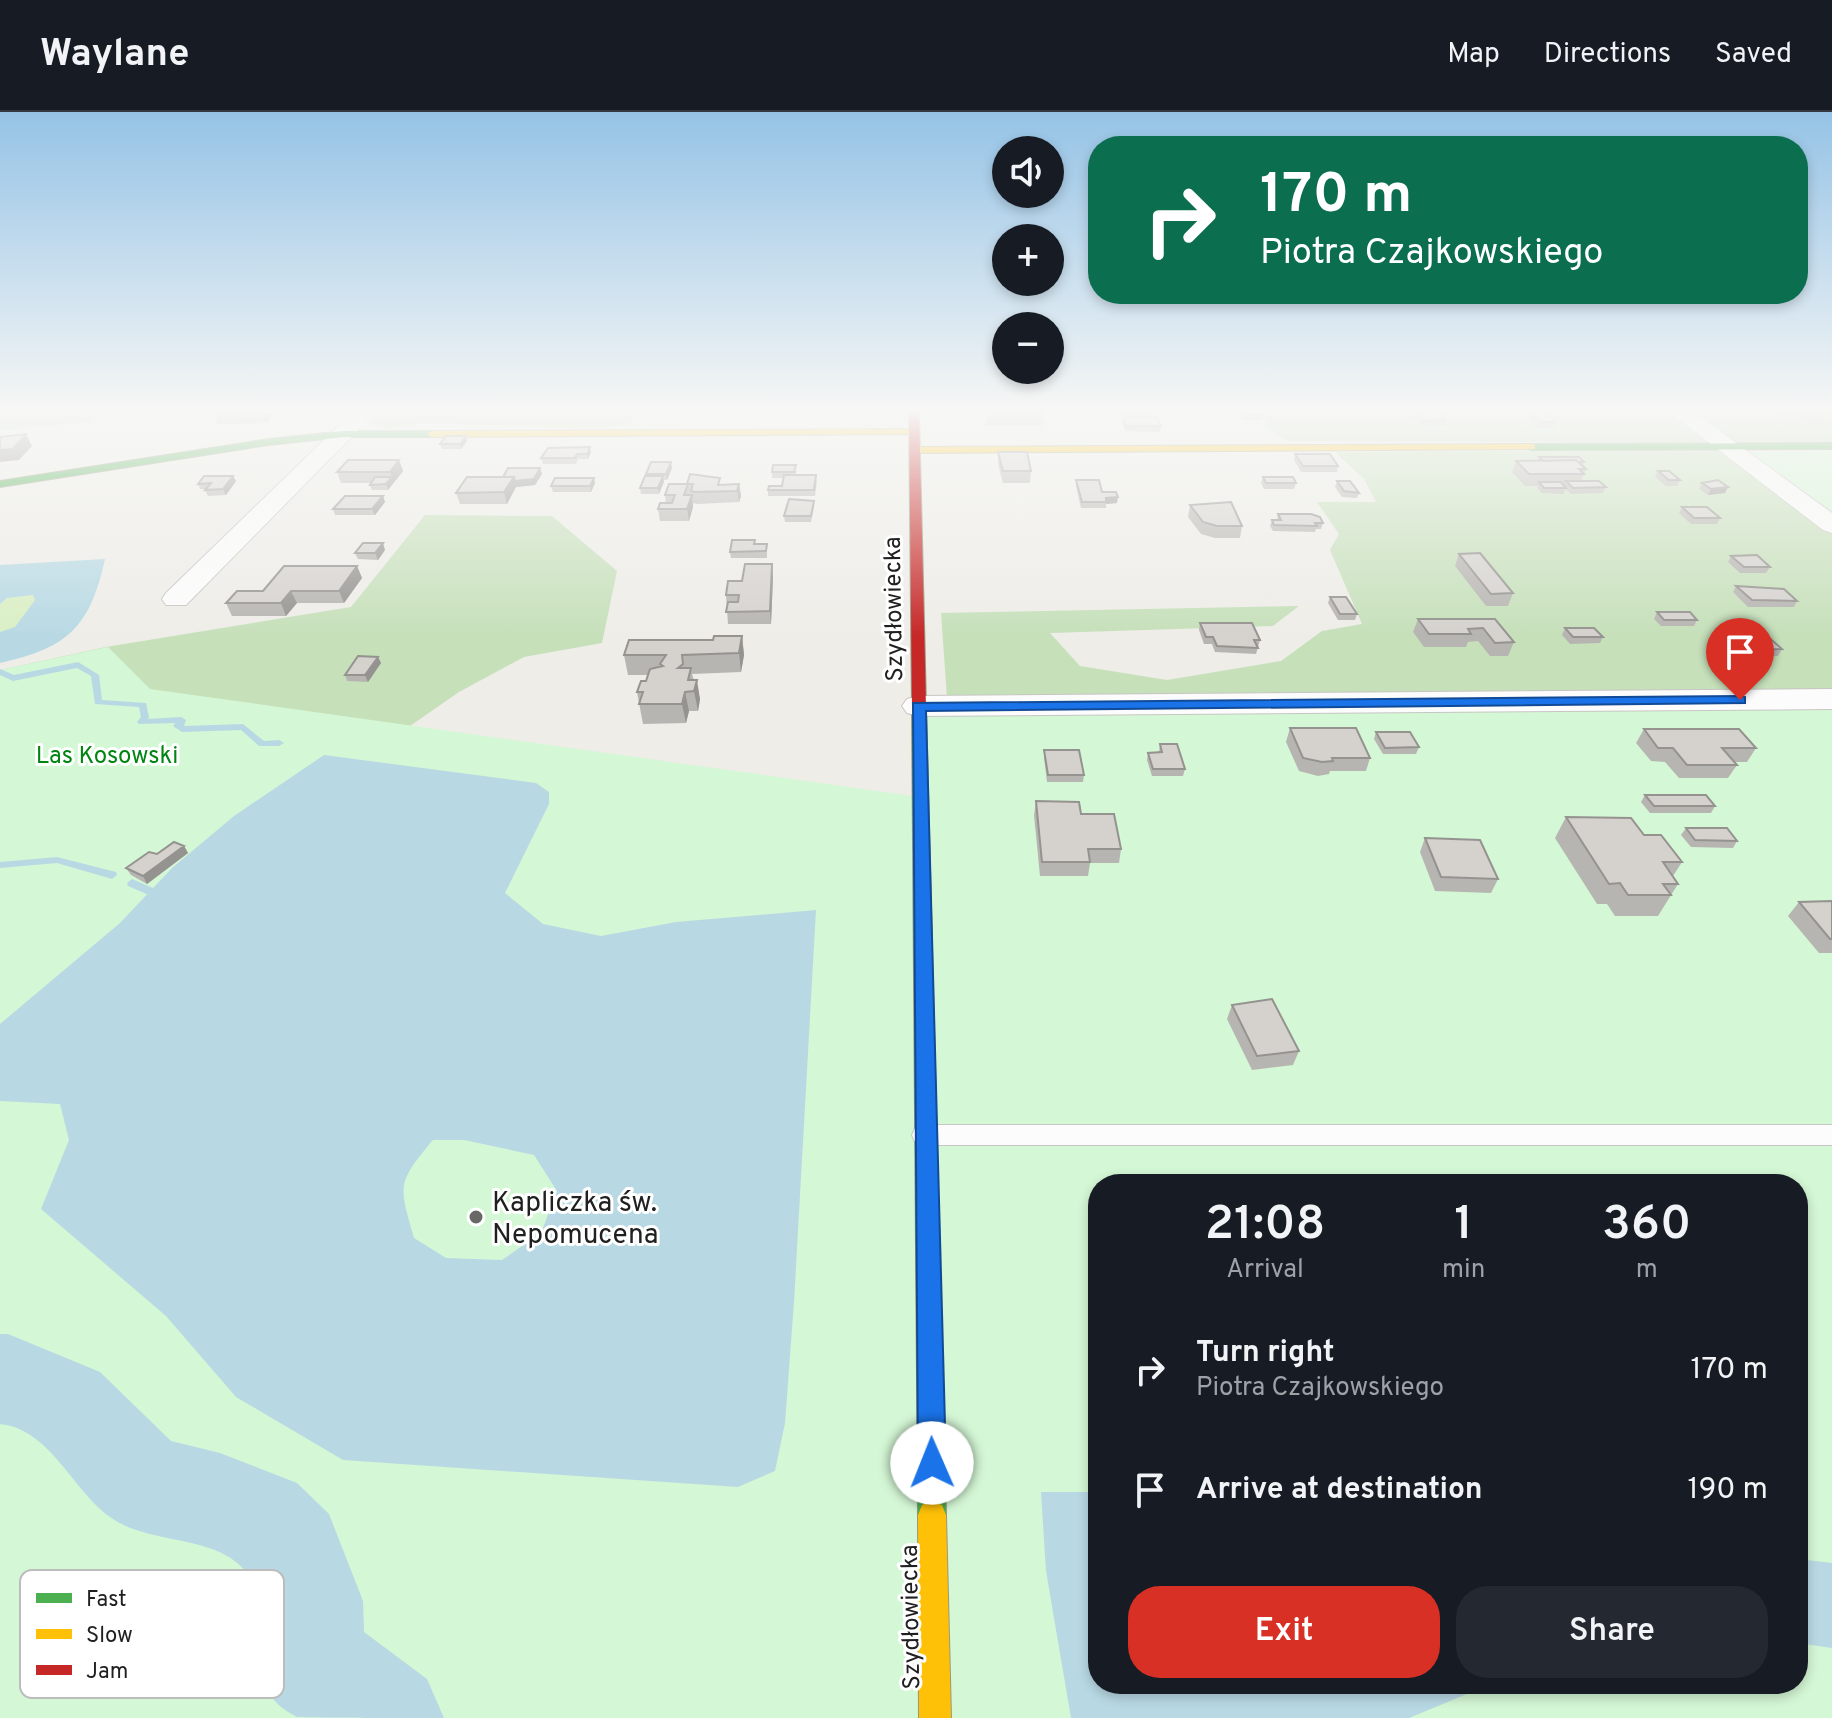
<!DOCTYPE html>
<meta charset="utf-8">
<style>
:root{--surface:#171b24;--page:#242831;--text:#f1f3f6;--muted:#9ea1a6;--line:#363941;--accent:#d93025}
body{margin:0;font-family:Overpass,sans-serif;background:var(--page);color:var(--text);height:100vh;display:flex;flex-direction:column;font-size:30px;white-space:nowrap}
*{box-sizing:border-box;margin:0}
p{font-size:26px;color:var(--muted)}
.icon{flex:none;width:44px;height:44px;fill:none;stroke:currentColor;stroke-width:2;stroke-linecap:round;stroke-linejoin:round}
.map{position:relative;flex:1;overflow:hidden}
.sheet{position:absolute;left:1088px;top:1062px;width:720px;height:520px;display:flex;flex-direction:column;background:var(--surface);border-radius:32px;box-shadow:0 4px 12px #0003}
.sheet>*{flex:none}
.banner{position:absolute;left:1088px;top:24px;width:720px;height:168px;border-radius:32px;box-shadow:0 4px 12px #0003;background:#0b6e4f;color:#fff;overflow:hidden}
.buttons{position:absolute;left:992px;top:24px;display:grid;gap:16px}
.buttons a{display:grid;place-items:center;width:72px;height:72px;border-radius:50%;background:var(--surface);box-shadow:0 4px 12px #0003;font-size:40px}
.pin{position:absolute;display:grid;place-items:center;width:68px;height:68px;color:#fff;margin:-82px -34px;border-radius:50% 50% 50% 0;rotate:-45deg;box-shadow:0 0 8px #0007}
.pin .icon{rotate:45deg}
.me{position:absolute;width:88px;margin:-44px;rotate:359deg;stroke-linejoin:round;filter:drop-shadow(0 0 6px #0008)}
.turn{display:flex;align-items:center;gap:28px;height:168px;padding:0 40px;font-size:36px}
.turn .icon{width:104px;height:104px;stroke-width:2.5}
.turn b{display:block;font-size:56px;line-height:68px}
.eta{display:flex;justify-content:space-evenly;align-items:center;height:136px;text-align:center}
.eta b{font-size:48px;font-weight:600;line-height:56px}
.button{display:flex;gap:16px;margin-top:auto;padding:16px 40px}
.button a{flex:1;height:92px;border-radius:32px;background:var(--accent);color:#fff;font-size:32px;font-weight:600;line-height:92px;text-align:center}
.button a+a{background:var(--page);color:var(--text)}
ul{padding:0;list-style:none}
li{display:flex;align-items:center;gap:24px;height:120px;padding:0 40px}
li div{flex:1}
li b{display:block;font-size:30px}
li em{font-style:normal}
header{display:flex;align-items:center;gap:48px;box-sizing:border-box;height:112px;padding:0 40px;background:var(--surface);border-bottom:2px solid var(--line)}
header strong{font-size:38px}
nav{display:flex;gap:44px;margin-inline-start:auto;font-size:28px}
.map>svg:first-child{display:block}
.grass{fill:#d9efc4}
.forest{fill:#c6e0ba}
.park{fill:#d4f7d5;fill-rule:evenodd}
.water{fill:#b8d9e4;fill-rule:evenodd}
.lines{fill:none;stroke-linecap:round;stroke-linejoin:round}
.stream{fill:#b8d9e4;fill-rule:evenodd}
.river{fill:#b8d9e4;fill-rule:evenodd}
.lane-casing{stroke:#c7c6c4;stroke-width:2}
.street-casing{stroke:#c7c6c4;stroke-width:2}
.fast-casing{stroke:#96997f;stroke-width:2}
.slow-casing{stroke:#96997f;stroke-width:2}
.jam-casing{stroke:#96997f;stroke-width:2}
.lane{fill:#fcfcfc;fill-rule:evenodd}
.street{fill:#fcfcfc;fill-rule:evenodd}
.fast{fill:#4caf50;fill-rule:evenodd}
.slow{fill:#ffc107;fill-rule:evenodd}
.jam{fill:#c62828;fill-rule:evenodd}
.wall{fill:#b7b5b1}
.shaded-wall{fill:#959390}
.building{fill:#d5d2ce;stroke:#959390;stroke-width:2}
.route{fill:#1a73e8;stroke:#114b97;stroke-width:2}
.poi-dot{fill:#686866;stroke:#fff;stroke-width:3}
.labels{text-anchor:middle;stroke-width:6;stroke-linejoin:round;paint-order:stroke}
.street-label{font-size:24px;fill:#202020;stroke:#fff}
.park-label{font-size:24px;fill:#018512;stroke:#fff}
.near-poi-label{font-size:28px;fill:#202020;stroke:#fff;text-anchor:start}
.key{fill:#fff;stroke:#bcbcbc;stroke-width:2}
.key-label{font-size:22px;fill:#202020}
</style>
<header>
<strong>Waylane</strong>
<nav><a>Map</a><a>Directions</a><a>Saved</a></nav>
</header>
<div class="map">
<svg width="1832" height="1606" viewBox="0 0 1832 1606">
<rect width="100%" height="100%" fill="#eeede8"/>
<path class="grass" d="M33,483L35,488L15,516L0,520V492L6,486Z"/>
<path class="forest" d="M0,299H98L90,310L0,318Z
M376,299H639L629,312L601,317L425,311L386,317L366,310Z
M1264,299H1670L1714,331L1287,329L1266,315Z
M1689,299H1832V331H1733Z
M1721,337L1832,420V581L947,586L941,501L1299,494L1273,514L1050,521L1080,554L1167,568L1281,549L1322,519L1362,512L1330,438L1339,422L1317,390H1376L1364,367L1335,340Z
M425,403L552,404L617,459L602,531L524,545L459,580L410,614L336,605L50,818L0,558L106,535L351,495Z"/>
<path class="park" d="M1832,338V408L1742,341Z
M108,535L150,577L913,684L911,598L1832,595V1606H0V558ZM1098,1072H1798V1572H1098Z"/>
<path class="water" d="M105,447C90,515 68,536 0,551V520L15,515L35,488L33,483L7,486L0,492V453Z
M324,643L536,671L549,680V692L505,781L543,812L601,824L676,810L816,798L794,1190L785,1311L775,1359L738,1375L343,1348L236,1285L166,1204L41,1097L69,1028L60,992L0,989V912L120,811L172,756L234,704ZM464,1028L534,1043L557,1079L541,1121L502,1148L446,1146L414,1126C399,1073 396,1072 433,1028Z
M1041,1380H1098V1572H1463L1467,1582L1409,1606H1071L1046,1459Z
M1798,1447L1832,1451V1536L1798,1531Z"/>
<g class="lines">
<path class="stream" d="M78,550L99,563L102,588L146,591L149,605L148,607L181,605L186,608L184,614L243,612L264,629L279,628L284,631L279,634H259L241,618L182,620L173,614L175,611L139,612L137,610L141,605L139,595L95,592L91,564L77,556L13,569L0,563V557L14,563Z
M57,745L116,760L117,763L112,767L57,751L0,756V750Z
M132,767L153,776L154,779L149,783L128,774L127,771Z"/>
<path class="river" d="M0,1222H8L100,1260L171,1329L220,1341L297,1371L329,1402L363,1489L364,1520L427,1567L444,1606C421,1606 310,1606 297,1605C233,1574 275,1506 252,1468C222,1419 153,1436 110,1405C73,1379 50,1317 0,1312Z"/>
<defs>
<path id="lane" d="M924,1013H1832V1033H924L915,1030L912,1023L915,1016Z"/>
<path id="street" d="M354,299H377L186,493H166L162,487L166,481Z
M1668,299H1692L1832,401V421L1823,418Z
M1832,577V597L918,604L907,601L902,594L907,587L918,584Z"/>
<path id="fast" d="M344,319H432L437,322L432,325H344L269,333L0,375V369L269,327Z
M1832,331V337L1531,338L1526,335L1531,332Z
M919,591L926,595L946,1403L942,1413L932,1417L922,1413L918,1403L912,595Z"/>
<path id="slow" d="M915,317L920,320L919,322L432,325L427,322L432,319Z
M1531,332L1535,333V337L915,341L910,338L915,335Z
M932,1389L942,1393L946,1403L951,1606H919L918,1403L922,1393Z"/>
<path id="jam" d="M909,299H919L926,595L919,599L912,595Z"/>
</defs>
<use href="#lane" class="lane-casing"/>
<use href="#street" class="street-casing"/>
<use href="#fast" class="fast-casing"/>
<use href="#slow" class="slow-casing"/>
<use href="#jam" class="jam-casing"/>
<use href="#lane" class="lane"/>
<use href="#street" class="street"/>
<use href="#fast" class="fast"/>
<use href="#slow" class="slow"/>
<use href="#jam" class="jam"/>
</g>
<path class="wall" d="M215,299H278L266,311L218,312L213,301Z
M761,299H800L799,303L761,302Z
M994,299H1044V313H986L987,302L994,301Z
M1116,299H1154L1153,304H1117Z
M1239,299H1260L1262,303L1261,308H1243L1239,301Z
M1520,299H1547L1546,301L1556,310L1554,315L1539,316Z
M1768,299H1832V306L1829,311H1810L1801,304H1776Z
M1416,301L1446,308L1445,314H1422L1414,306Z
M1123,305L1161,314L1160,320L1125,319L1122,310Z
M466,324L467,329L461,337H442L440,332Z
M591,340L588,347H578L576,352H543L541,346Z
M998,340L1031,359L1030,371H1003L998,352Z
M1295,342L1338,354L1337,360H1301L1294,348Z
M1539,345L1584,350L1582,354L1586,357L1581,369L1606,375L1603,381L1571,382L1565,377L1564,382L1542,381L1537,376L1538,374H1525L1512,360L1516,349H1538Z
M399,348L403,359L388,378H372L370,373L371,371H341L337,360Z
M540,356L542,362L535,373L516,375L507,392H460L456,381L503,365Z
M672,356L667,368H663L659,382H641L640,376L646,362Z
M797,359L795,363L817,369L815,384H768V378L782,374L784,366H772V360Z
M1658,359L1680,368L1677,374H1666L1655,365Z
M1263,365L1296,371L1294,377H1264L1261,371Z
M1076,368L1102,380L1117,391L1106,392V396H1081L1076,374Z
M236,369L226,383L208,384L205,378L206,377H200L198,372Z
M1337,369L1359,381L1357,386L1342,385L1335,375Z
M595,371L591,380H553L551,374Z
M1702,371L1728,375L1725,381L1708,383L1699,377Z
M669,372H739L741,384L739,390L697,392L693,391V395L689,409H660L658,397L666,391L665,383Z
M383,384L385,390L375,403H335L333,397Z
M814,389V395L811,410H785L784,404Z
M1190,393L1242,414L1240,426H1215L1201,422L1188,405Z
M1682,395L1720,406L1717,412H1691L1679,401Z
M1278,402L1323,411L1321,417H1316L1315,420L1273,419L1270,414L1272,408H1277Z
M755,432L767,438V446H731L730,440Z
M385,438L378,448L358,447L355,441Z
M1459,442L1513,481L1508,494H1486L1455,454Z
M1731,444L1770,455L1766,461H1740L1728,450Z
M357,454L362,466L344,491H297L286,504H232L226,491L263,479Z
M773,465L771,512H728L726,483Z
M1736,474L1797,489L1794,495H1748L1733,480Z
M1330,485L1357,502L1355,508H1338L1328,491Z
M1657,500L1697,508L1694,514H1661L1654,507Z
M1418,507H1495L1514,530L1508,544H1490L1478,529L1468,530L1466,535H1424L1413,520Z
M1200,511L1260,528L1256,542L1215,540L1212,532H1204L1199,518Z
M1565,516L1603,525L1600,531L1570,532L1562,523Z
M1739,517L1782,537L1778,544H1757L1735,524Z
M742,524L744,543L741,560L692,562L700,587L698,599H689L686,611L643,612L637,580L646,569L648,563H628L624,543Z
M378,545L381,551L368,570L347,569L345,563Z
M1290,616L1370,646L1366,659H1330L1329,662L1318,664L1299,659L1286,630Z
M1644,617L1756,636L1747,650H1734L1737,653L1728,666H1679L1665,650L1651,649L1636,631Z
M1376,620L1419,635L1416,642H1383L1374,627Z
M1160,632L1185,657L1183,664H1152L1147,648L1148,641L1159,640Z
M1044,638L1084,663L1083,670H1047L1044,645Z
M1645,683L1715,694L1711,701H1650L1641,690Z
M1036,689L1081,702L1121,737L1119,751H1090L1088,764H1040L1034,703Z
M1566,705L1644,723L1682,750L1673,764L1678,772L1658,804H1615L1607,792H1597L1555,726Z
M1686,716L1737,729L1733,736L1691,735L1681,723Z
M1425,726L1498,767L1491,781L1435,779L1420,740Z
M184,734L188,741L147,772L131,763L126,756L157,742Z
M1832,789V841H1819L1788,804L1799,790Z
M1232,893L1299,939L1293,953L1252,958L1227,907Z"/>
<path class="shaded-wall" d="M263,299H278L266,311L262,300Z
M26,322L32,334L19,348L0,350V338Z
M466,324L467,329L461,337L460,332Z
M590,335L591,340L588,347L587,342Z
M399,348L403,359L388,378L386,372L392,365L390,360Z
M671,350L672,356L667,368L666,362Z
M540,356L542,362L535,373L516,375L507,392L504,380L514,365Z
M233,364L236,369L226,383L223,377Z
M663,364L664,370L659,382L658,376Z
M594,366L595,371L591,380L590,374Z
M739,372L741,384L739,390L737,379Z
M1728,375L1725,381L1708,383L1711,377Z
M692,383L693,395L689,409L687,397Z
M383,384L385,390L375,403L372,397Z
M1118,385L1117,391L1106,392V386Z
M383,431L385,438L378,448L375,441Z
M772,452L773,465L771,512L770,499Z
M357,454L362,466L344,491L339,479Z
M291,479L297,491L286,504L281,491Z
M742,524L744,543L741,560L739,541Z
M378,545L381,551L368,570L365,563Z
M697,568L700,587L698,599L694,579Z
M685,580L689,599L686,611L682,592Z
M184,734L188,741L147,772L143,764Z"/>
<path class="building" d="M215,299H263L262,300L213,301Z
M998,299H1044V302H987L999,300Z
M1242,299H1260L1262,303H1244Z
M1528,299H1543L1556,310H1541Z
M1438,300L1446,308L1424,309L1416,301Z
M1123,305H1157L1161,314H1126Z
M26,322L13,337L0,338V325Z
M446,324H466L460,332H440Z
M590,335L587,342H577L575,346H541L548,336Z
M998,340H1027L1031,359H1003Z
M1295,342H1330L1338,354H1303Z
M1539,345H1579L1584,350H1578L1576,348L1543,349Z
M348,348H399L390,360H337Z
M1576,348L1586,357H1579L1584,362H1529L1516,349Z
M651,350H671L666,362H646Z
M773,353H796L794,360H772Z
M508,356H540L534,367L515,369L514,365H503Z
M1658,359H1669L1680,368H1669Z
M690,362L720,366L718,373L739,372L737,379L695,380L691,379L693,372H687Z
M784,363H816L814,378H768L769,374H782Z
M204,364H233L223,377L205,378L211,371L198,372Z
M645,364H663L658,376H640Z
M375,365H392L386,372L370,373Z
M467,365H514L504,380L456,381Z
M1263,365H1293L1296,371H1266Z
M555,366H594L590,374H551Z
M1076,368H1099L1102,380H1116L1118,385L1106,386V390H1082Z
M1718,368L1728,375L1711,377L1702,371Z
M1337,369H1350L1359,381L1344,379Z
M1566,369H1599L1606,375L1573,376Z
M1539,370H1561L1566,376H1544Z
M669,372H688L684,383H692L687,397H658L660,391H672L675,383H665Z
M345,384H383L372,397H333Z
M789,387L814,389L811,404H784Z
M1231,390L1242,414H1217L1203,410L1190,393Z
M1682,395H1707L1720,406H1694Z
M1278,402H1311L1320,405L1323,411H1315L1317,414L1274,413L1272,408H1281Z
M732,428H755L754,432H767L766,439L730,440Z
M363,431H383L375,441H355Z
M1480,441L1513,481L1491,482L1459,442Z
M1757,443L1770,455H1744L1731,444Z
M745,452H772L770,499L726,500L728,490H738L739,483H726L728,469H742Z
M284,454H357L339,479H291L281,491H226L237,479H263Z
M1736,474L1784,477L1797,489L1752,488Z
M1330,485H1346L1357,502H1340Z
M1657,500H1690L1697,508H1664Z
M1418,507H1495L1514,530L1495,531L1483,516L1468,517L1471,522H1429Z
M1200,511H1252L1260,528H1254L1258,536L1217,534L1213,525H1206Z
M1565,516H1594L1603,525H1573Z
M1739,517H1759L1782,537L1761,538Z
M714,524H742L739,541L682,543L683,552L678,556H691L688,568H697L694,579L685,580L682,592H639L643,580H637L641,569H646L650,557L663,554L660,552L666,543H624L629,528H713Z
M358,544L378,545L365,563H345Z
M1290,616H1356L1370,646H1332L1333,649L1322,650L1303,646Z
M1644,617H1739L1756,636H1722L1737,653H1687L1673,636H1658Z
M1376,620H1410L1419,635L1385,636Z
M1160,632H1177L1185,657H1153L1148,641L1162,640Z
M1044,638H1079L1084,663H1048Z
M1645,683H1706L1715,694H1654Z
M1036,689L1079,690L1081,702H1114L1121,737H1088L1090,750H1042Z
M1566,705L1631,706L1644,723H1661L1682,750H1663L1678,772H1663L1671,783H1628L1620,771L1609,772Z
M1686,716H1727L1737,729L1695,728Z
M1425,726L1480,728L1498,767L1441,765Z
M174,730L184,734L143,764L126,756L149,740L157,742Z
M1832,789V827H1830L1799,790Z
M1272,887L1299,939L1257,944L1232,893Z"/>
<linearGradient id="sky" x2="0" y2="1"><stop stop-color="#95c3e6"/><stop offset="0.57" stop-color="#f7f7f5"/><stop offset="1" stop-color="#f7f7f5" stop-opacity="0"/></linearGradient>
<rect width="1832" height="524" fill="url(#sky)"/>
<path class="route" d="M1740,584L1745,585V591L926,599L946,1351L942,1361L932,1365L923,1361L918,1351L913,591Z"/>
<circle class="poi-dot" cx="476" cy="1105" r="8"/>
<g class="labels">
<g class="street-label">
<text transform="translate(893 497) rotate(-91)" y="8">Szydłowiecka</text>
<text transform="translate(910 1505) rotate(-91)" y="8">Szydłowiecka</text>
</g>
<g class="park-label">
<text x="107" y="651">Las Kosowski</text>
</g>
<g class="near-poi-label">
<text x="492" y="1099">Kapliczka św.<tspan x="492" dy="32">Nepomucena</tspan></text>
</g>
</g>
<rect x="20" y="1458" width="264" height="128" rx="12" class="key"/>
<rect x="36" y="1481" width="36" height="10" fill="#4caf50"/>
<rect x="36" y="1517" width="36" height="10" fill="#ffc107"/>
<rect x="36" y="1553" width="36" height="10" fill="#c62828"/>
<g class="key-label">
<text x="86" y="1494">Fast</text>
<text x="86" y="1530">Slow</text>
<text x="86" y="1566">Jam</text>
</g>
</svg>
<div class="buttons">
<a><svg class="icon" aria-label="sound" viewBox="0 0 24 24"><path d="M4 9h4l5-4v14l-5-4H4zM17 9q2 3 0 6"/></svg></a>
<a>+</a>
<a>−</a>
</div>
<div class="pin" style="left:1740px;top:588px;background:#d93025"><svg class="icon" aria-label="arrive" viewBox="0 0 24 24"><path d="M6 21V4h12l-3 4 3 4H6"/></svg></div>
<svg class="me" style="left:932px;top:1351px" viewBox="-20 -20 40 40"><circle r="19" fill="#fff"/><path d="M0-13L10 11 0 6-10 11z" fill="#1a73e8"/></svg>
<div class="banner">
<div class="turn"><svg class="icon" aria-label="right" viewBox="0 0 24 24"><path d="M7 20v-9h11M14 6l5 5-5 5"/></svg><div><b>170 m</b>Piotra Czajkowskiego</div></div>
</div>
<section class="sheet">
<div class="eta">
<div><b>21:08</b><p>Arrival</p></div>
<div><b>1</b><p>min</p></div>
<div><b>360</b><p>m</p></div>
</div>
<ul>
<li><svg class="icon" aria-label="right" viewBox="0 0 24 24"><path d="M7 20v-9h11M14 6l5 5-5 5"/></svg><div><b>Turn right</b><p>Piotra Czajkowskiego</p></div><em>170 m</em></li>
<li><svg class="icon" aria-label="arrive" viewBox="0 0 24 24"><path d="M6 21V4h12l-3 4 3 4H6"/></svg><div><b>Arrive at destination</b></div><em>190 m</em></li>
</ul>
<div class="button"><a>Exit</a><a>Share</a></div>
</section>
</div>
